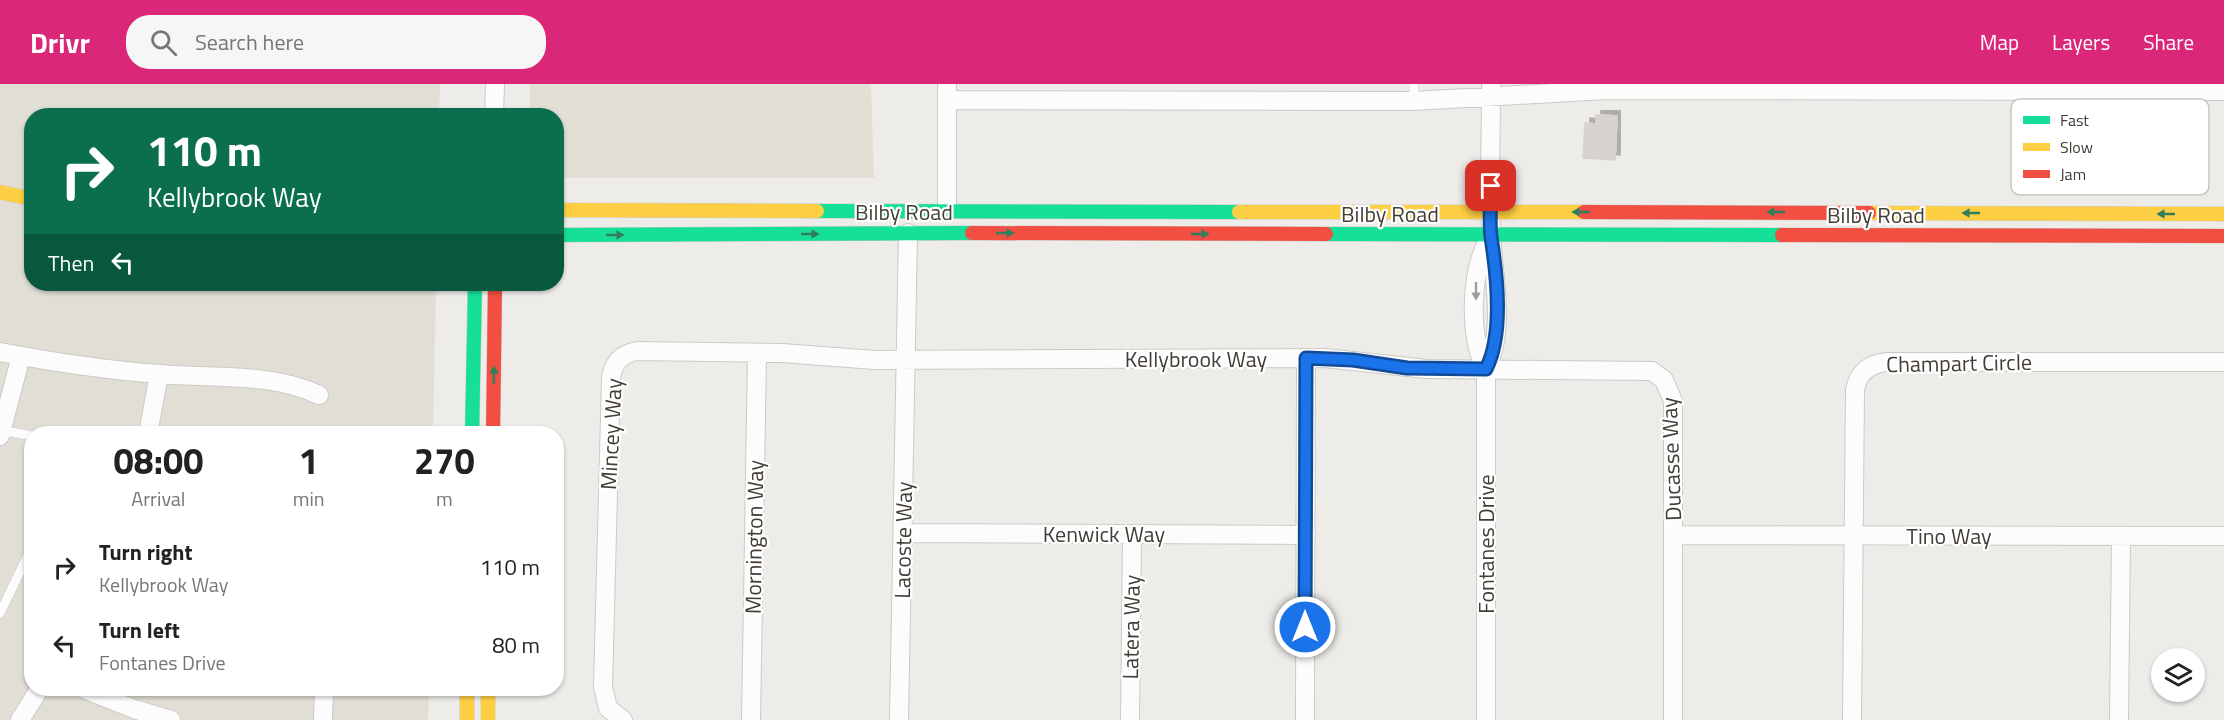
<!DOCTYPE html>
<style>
:root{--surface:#fff;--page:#f6f6f6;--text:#222;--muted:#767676;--accent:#db2777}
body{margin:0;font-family:"Titillium Web",sans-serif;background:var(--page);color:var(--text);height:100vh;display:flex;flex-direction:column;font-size:22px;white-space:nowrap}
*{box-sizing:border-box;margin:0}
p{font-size:20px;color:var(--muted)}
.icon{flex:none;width:33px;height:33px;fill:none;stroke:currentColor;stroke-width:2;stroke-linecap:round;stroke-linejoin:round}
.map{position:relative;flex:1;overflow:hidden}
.sheet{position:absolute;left:24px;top:342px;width:540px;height:270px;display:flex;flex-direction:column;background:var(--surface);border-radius:24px;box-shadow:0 2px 4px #0004}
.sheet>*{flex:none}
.banner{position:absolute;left:24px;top:24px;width:540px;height:183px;border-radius:24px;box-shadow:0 2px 4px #0004;background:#0b6e4f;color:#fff;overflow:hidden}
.tools{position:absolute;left:2151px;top:564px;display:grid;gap:12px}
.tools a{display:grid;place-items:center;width:54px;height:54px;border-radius:50%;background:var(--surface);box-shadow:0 2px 4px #0004;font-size:30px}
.pin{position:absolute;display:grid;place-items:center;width:51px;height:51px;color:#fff;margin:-26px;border-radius:12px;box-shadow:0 3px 9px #0006}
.me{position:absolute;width:66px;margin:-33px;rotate:0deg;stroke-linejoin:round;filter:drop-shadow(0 0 4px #0008)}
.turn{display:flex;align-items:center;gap:21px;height:126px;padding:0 24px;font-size:27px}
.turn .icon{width:78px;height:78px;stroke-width:2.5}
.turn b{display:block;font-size:42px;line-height:51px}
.then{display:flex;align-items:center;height:57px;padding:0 24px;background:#0003;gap:12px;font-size:22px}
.eta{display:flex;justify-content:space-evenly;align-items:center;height:102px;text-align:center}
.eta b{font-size:36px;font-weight:700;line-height:42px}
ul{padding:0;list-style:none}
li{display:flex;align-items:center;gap:18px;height:78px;padding:0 24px}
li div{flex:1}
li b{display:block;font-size:22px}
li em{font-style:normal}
header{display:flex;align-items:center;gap:36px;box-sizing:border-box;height:84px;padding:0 30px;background:var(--accent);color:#fff}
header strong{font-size:28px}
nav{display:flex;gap:33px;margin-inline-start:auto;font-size:21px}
.search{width:420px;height:54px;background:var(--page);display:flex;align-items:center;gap:15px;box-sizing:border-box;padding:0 21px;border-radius:24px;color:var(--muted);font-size:22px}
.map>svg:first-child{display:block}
.residential{fill:#e1ded6}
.education{fill:#e4dfd5}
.building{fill:#d6d3d0;stroke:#d6d3cf;stroke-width:1.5;filter:url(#shadow)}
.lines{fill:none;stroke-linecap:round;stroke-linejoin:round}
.lane-casing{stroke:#cccac6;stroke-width:10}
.street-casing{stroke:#cccac6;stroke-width:20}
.fast-casing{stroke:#ccc9c0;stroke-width:15}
.slow-casing{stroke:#ccc9c0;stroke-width:15}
.jam-casing{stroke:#ccc9c0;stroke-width:15}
.lane{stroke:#fcfcfc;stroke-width:9}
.street{stroke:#fcfcfc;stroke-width:18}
.fast{stroke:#16e098;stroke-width:14}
.slow{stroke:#ffcf43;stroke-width:14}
.jam{stroke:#f24e42;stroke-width:14}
.oneway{fill:#317e5d}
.oneway2{fill:#a09c99}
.route-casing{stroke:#114b97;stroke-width:15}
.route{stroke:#1a73e8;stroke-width:10}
.labels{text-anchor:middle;stroke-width:4.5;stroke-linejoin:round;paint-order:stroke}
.street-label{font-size:22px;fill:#433d36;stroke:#fff}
.key{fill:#fff;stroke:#c7c5c3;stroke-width:1.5}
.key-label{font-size:16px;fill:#433d36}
</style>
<header>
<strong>Drivr</strong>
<div class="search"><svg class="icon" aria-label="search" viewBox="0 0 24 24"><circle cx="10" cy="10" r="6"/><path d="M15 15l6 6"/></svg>Search here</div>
<nav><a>Map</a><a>Layers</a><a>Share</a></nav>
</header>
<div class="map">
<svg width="2224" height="636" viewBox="0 0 2224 636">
<defs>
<filter id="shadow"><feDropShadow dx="5" dy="-5" stdDeviation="0" flood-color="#0004"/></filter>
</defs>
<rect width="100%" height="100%" fill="#eeece9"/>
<path class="residential" d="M0,0H440L439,31L32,32V200H436L433,349L32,350V604L429,605L428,636H0Z"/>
<path class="education" d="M530,0H871L874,94H557L556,32L530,31Z"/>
<path class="building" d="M1596,31L1617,32L1615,76L1583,74L1585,39L1596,40Z"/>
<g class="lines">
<defs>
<path id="lane" d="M1414,17V0
M0,346L32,352
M0,529L32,463"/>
<path id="street" d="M947,16L1414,17L1606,6L2224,7
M494,32L495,0
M947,127V0
M0,268C53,278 106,286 160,290C213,295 270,288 319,311
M1486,285C1468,251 1470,184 1491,152
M148,350L159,290
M0,352L21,272
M903,449L1306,451
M1673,451L2224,452
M81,604L134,625L171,636
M20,636L40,604
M323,636L324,604
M623,636L608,624L603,603L611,294C613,279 621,270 637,267L782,269L875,276L1325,274L1427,285L1652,287L1664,296L1673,317V636
M751,636L757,270
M899,636L908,149
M1130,636L1132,450
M1305,636L1306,274
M1486,636V285C1506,246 1493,191 1491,149C1489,100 1491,51 1491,2
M1852,636L1855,306C1858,288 1870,279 1888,278H2224
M2119,636L2121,452"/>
<path id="fast" d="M817,127L1239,128
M1326,150L1782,151
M556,151L972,149
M472,350L475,200"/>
<path id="slow" d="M0,108L32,115
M556,126L817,127
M1239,128H1584
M1869,129L2224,130
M467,604V636
M488,604V636"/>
<path id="jam" d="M1584,128L1869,129
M972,149L1326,150
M1782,151L2224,152
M493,350L495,200"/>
</defs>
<use href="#lane" class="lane-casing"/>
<use href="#street" class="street-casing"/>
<use href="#fast" class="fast-casing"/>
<use href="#slow" class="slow-casing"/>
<use href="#jam" class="jam-casing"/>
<use href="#lane" class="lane"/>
<use href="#street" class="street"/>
<use href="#fast" class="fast"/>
<use href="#slow" class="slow"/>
<use href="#jam" class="jam"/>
</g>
<defs><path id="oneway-solid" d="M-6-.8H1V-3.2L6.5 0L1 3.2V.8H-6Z" transform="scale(1.5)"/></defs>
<g class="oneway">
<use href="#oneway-solid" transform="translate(1581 128) rotate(-180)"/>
<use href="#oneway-solid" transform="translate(1776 128) rotate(-180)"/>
<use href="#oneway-solid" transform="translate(1971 129) rotate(-180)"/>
<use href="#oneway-solid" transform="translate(2166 130) rotate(-180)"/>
<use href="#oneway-solid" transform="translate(1005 149)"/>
<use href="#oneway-solid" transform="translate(810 150)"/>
<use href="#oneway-solid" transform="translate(1200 150)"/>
<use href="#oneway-solid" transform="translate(615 151)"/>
<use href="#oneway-solid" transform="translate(494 291) rotate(-89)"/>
</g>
<use class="oneway2" href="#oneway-solid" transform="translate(1476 207) rotate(90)"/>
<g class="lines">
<defs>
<path id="route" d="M1305,543L1306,274L1353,276L1407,284L1486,285C1504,250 1497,191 1491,153C1489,137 1491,119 1491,102"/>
</defs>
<use href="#route" class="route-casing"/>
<use href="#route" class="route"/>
</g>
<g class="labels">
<g class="street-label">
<text x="904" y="136">Bilby Road</text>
<text x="1390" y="138">Bilby Road</text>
<text x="1876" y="139">Bilby Road</text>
<text x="1196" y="283">Kellybrook Way</text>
<text transform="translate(1959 279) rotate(-1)" y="8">Champart Circle</text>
<text transform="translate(611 350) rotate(-87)" y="8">Mincey Way</text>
<text transform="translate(1671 375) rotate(-92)" y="8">Ducasse Way</text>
<text x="1104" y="458">Kenwick Way</text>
<text x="1949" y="460">Tino Way</text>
<text transform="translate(754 453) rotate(-89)" y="8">Mornington Way</text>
<text transform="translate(903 456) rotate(-89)" y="8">Lacoste Way</text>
<text transform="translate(1486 460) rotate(-90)" y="8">Fontanes Drive</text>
<text transform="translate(1131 543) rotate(-89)" y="8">Latera Way</text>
</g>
</g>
<rect x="2011" y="15" width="198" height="96" rx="9" class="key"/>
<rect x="2023" y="32" width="27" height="8" fill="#16e098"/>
<rect x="2023" y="59" width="27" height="8" fill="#ffcf43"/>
<rect x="2023" y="86" width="27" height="8" fill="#f24e42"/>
<g class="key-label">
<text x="2060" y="42">Fast</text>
<text x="2060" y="69">Slow</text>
<text x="2060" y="96">Jam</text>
</g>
</svg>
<div class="tools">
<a><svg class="icon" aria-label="layers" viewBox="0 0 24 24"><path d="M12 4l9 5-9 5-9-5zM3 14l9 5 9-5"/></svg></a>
</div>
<div class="pin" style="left:1491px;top:102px;background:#d93025"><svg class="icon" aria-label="arrive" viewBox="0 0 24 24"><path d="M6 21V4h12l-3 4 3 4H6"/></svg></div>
<svg class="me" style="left:1305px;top:543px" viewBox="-20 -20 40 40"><circle r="17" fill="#1a73e8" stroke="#fff" stroke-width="3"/><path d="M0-11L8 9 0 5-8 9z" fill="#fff"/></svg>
<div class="banner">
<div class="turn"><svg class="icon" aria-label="right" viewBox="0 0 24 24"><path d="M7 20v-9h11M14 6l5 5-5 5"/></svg><div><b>110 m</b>Kellybrook Way</div></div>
<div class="then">Then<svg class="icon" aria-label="left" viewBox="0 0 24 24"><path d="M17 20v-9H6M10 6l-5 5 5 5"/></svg></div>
</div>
<section class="sheet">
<div class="eta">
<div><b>08:00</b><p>Arrival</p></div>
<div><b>1</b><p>min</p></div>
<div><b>270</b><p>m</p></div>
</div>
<ul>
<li><svg class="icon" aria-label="right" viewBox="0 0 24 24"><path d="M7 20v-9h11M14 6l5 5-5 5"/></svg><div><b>Turn right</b><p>Kellybrook Way</p></div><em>110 m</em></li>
<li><svg class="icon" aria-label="left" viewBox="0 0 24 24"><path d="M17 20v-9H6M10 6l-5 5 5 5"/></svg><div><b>Turn left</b><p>Fontanes Drive</p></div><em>80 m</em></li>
</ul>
</section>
</div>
